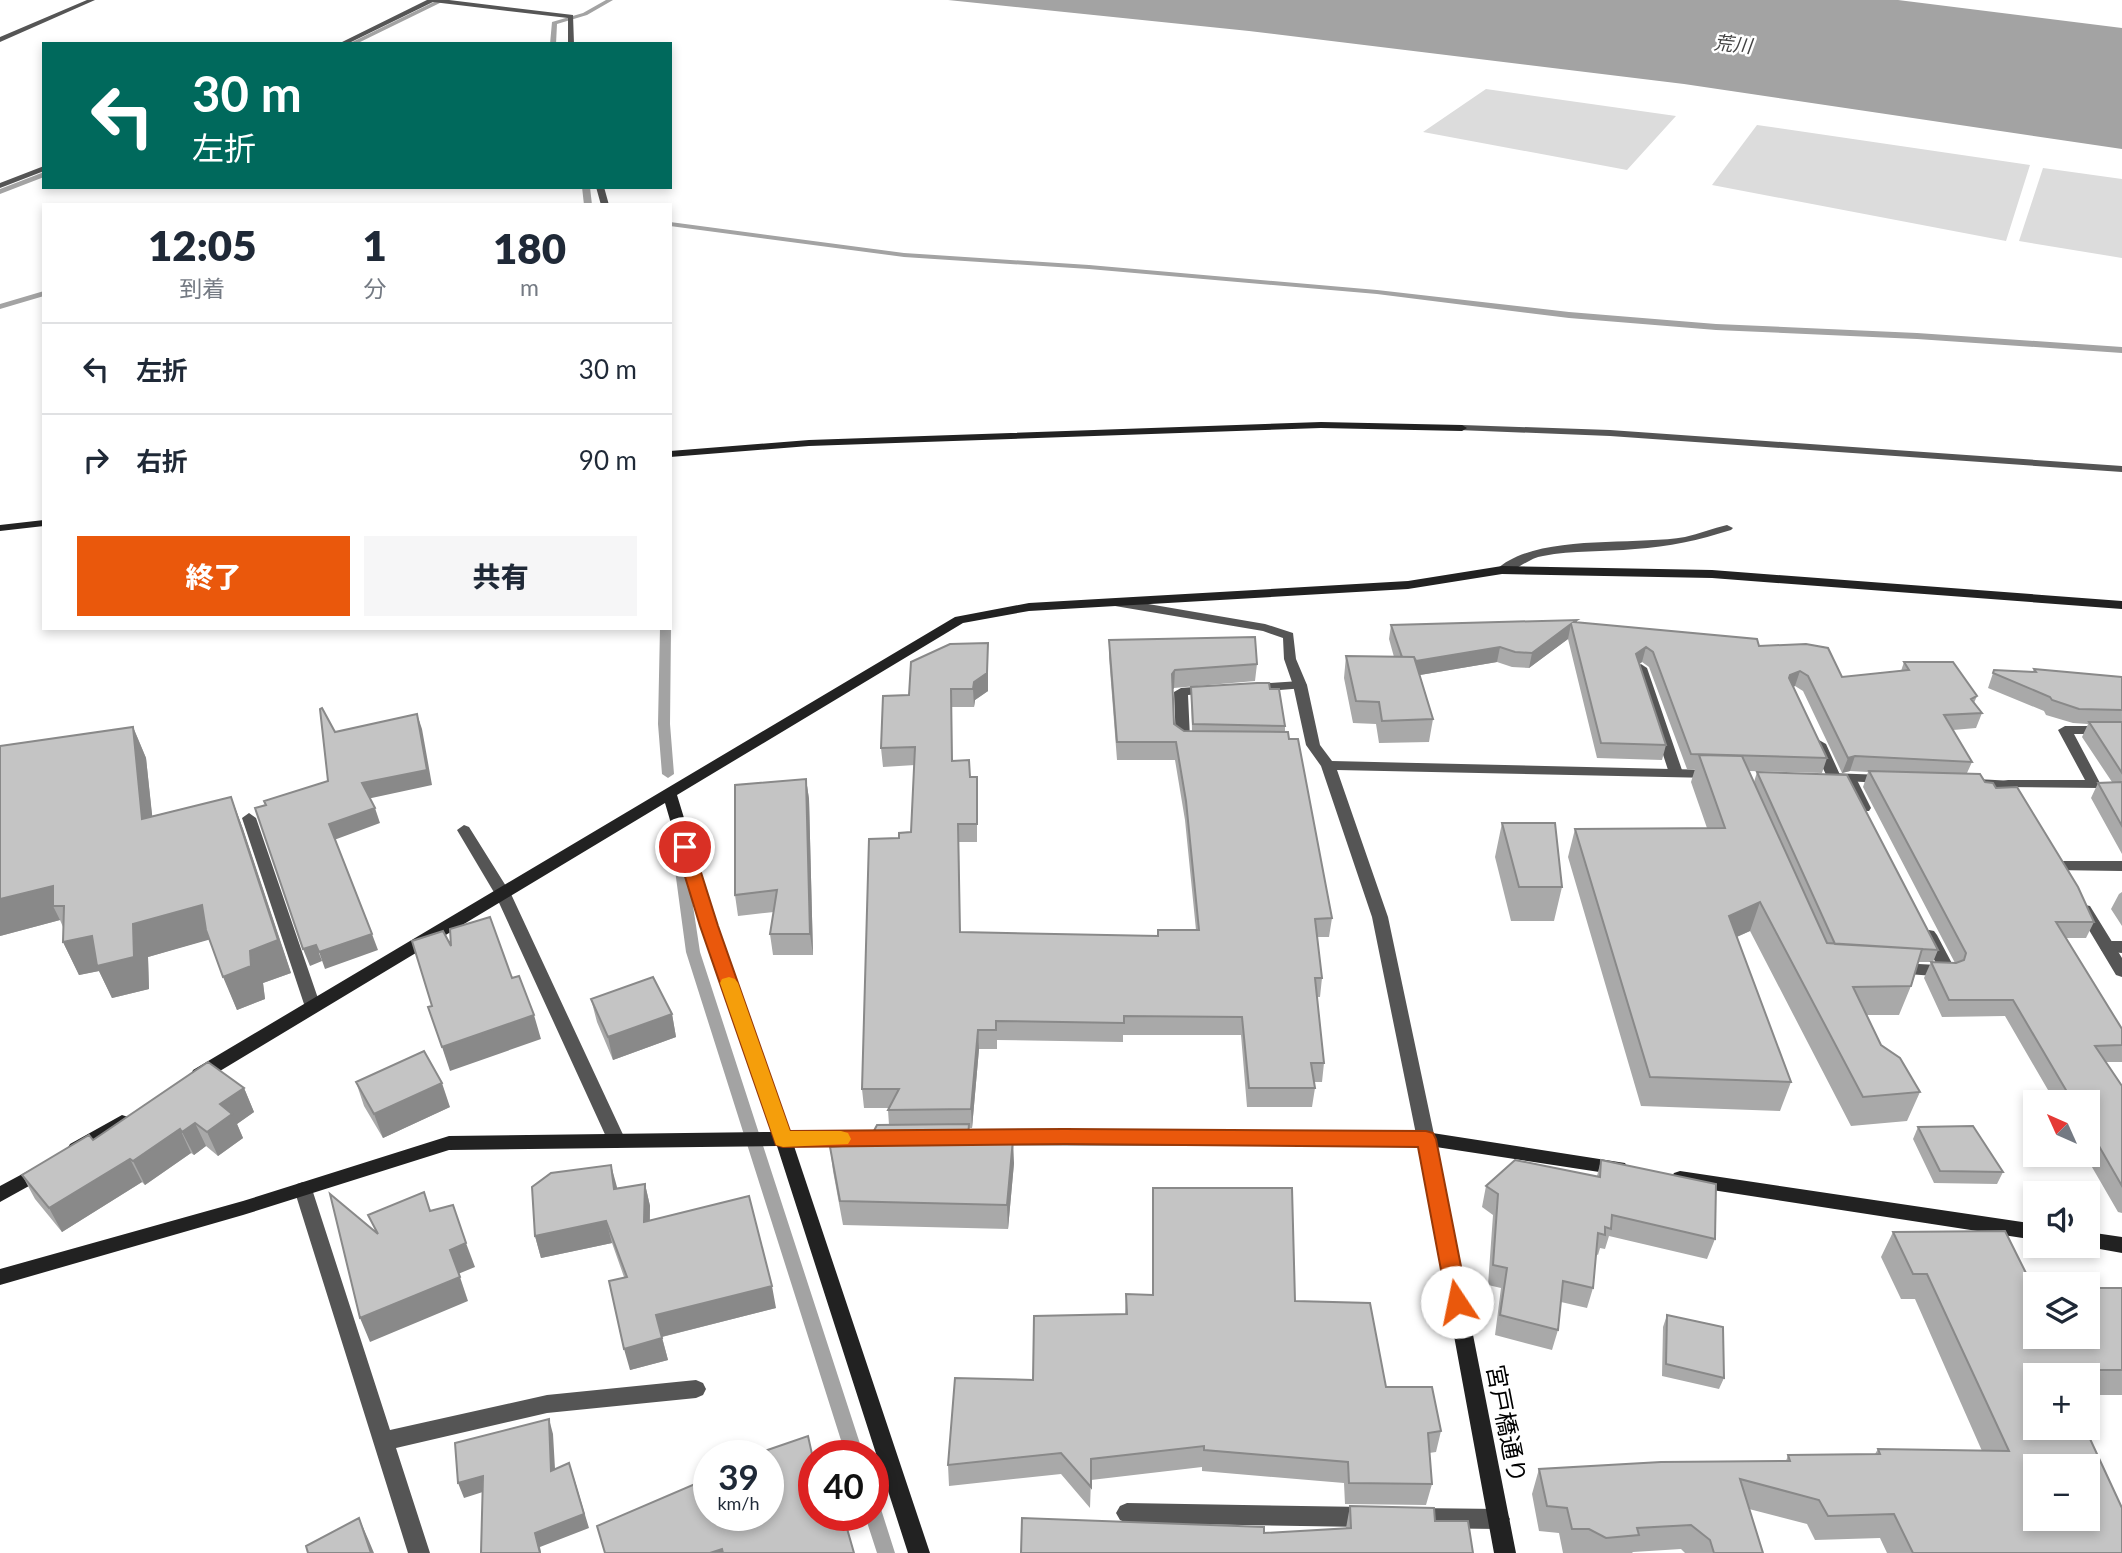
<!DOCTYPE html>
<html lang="ja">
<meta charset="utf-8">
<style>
:root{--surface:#fff;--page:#f6f6f7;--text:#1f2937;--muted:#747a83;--line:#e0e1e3;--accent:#ea580c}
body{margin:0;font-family:Lato,"Noto Sans JP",sans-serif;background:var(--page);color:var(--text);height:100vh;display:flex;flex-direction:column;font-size:26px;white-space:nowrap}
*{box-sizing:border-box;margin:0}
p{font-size:23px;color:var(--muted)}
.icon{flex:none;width:38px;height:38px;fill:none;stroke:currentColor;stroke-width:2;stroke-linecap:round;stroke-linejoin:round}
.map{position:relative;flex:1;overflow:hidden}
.drawer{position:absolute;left:42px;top:203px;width:630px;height:427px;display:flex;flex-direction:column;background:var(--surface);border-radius:0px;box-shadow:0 4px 10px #0003}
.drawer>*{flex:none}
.hud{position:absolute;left:42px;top:42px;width:630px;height:147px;border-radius:0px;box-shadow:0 4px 10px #0003;background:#00695c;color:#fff;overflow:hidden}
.needle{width:46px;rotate:315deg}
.fabs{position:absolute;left:2023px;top:1090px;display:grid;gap:14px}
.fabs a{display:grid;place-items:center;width:77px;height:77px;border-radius:0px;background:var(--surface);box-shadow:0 4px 10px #0003;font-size:35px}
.speed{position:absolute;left:693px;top:1440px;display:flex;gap:14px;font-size:35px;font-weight:700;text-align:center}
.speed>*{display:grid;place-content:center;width:91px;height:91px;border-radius:50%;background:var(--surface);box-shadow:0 4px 10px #0003;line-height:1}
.speed small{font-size:18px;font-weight:400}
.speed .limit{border:10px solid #d22;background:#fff;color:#111}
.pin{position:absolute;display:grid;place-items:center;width:60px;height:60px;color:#fff;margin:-30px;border:4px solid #fff;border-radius:50%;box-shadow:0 2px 7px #0007}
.me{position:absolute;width:77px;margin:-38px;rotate:349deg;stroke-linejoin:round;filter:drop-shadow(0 0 5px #0008)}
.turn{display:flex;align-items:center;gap:24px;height:147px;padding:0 35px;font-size:32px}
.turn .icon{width:91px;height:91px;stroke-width:2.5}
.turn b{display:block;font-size:49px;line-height:60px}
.eta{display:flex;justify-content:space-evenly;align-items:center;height:119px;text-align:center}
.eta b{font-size:42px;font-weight:800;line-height:49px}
.action{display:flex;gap:14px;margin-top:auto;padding:14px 35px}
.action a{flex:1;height:80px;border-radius:0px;background:var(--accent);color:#fff;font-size:28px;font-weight:800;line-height:80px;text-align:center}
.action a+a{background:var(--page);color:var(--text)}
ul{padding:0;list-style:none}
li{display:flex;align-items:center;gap:21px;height:91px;padding:0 35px;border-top:2px solid var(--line)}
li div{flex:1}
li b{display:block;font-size:26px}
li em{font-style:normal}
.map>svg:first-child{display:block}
.green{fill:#dcdcdc}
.water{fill:#a3a3a3}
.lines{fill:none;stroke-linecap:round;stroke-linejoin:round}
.stream{fill:#a3a3a3;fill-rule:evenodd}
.lane{fill:#555;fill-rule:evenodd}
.street{fill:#555;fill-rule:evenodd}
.secondary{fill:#222;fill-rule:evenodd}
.wall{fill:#a9a9a9;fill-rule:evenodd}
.shaded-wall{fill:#898989}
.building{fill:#c4c4c4;stroke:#898989;stroke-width:2;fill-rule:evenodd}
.route{fill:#ea580c;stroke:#983908;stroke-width:2}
.slow{fill:#f59e0b}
.labels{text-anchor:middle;stroke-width:5;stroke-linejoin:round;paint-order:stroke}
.far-water-label{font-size:19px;font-style:italic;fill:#444;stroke:#fff}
.near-street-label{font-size:24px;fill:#000;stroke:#fff}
</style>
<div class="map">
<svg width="2122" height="1553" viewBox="0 0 2122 1553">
<rect width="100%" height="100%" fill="#fff"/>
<path class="green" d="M1486,89L1676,116L1627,170L1423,132Z
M1757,125L2030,165L2006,241L1712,185Z
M2043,168L2122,179V258L2019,241Z"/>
<path class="water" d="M948,0H1898L2122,28V149L1684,84L1249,31Z"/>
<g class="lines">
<path class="stream" d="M438,0H446L356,44H348Z
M606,0H613L587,15L557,24L556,44H550L552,22L583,13Z
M44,172V177L0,194V189Z
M582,187H590L592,205H584Z
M670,222L904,253L1089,265L1377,290L1569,312L1716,324L1917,333L2122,347V353L1917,339L1716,330L1569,318L1377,294L1089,269L904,257L670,226Z
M44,291V296L0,309V304Z
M670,626L671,628L670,724L674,774L668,778L662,774L658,724L660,628H670Z
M676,829L682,833L700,952L864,1456H846L686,952L670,833Z
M873,1503L880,1506L895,1553H877L865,1516H873Z"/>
<path class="lane" d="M1727,525L1733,528L1731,530C1699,540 1669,547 1635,549C1604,552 1573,550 1543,556C1527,558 1513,575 1498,573L1496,570C1535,533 1632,546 1685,537C1699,534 1713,528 1727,525Z
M1641,664L1647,668L1683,773L1681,776H1671L1669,773L1635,668Z
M1300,681L1307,685L1305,688L1252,692L1245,688L1252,684Z
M1207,686L1214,690L1212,693L1188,695L1190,738L1196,742L1189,746L1178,745L1176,742L1174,692L1181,688Z
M2065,726H2122V734H2074L2101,785L2099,788L2003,787L2001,784L2003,781L2008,780H2085L2058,730Z
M1819,740L1826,744L1841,777L1839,780H1829L1827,777L1812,744Z
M1849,774L1856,778L1871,808L1869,811H1859L1857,808L1842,778Z
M2058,861H2122V871L2053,870L2051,866L2053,862Z
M1929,930L1934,931L1937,935L1956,971L1954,975L1948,977L1894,973L1892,969L1894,965L1900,963L1937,965L1921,935L1924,931Z
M2108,941H2122V953L2102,951L2100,947L2102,943Z
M1127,1503L1365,1507L1372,1510L1376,1517L1372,1524L1365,1527L1127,1523L1120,1520L1116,1513L1120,1506Z
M1416,1508L1499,1509L1506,1512L1510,1519L1506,1526L1499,1529L1416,1528L1409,1525L1405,1518L1409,1511Z"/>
<path class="street" d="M87,0H95L0,42V37Z
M427,0H449L573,15L574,44H568V18L433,2L347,44H338Z
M44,166V171L0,188V183Z
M596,187H604L609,205H601Z
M1462,425L1610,430L2122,466V472L1610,436L1458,430V426Z
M1119,599L1265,624L1293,633L1296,659L1307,685L1320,745L1332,761L1712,770L1719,774L1712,778L1337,770L1388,917L1435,1139L1432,1144L1426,1146L1420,1144L1417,1139L1372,917L1321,766L1306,745L1293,685L1284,659L1283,638L1263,631L1115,606L1113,603L1115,600Z
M1830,773L1883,775L1890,779L1883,783L1825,780L1823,777L1825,774Z
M1977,779L2013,781L2026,803L2019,808L2014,806L2003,788L1972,786L1970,783Z
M249,813L256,818L321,1007L319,1011H307L305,1007L242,818Z
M464,825L469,827L511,894L626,1141L623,1146L617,1148L611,1146L608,1141L495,894L457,830Z
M2085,905L2090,906L2122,958V977L2116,975L2077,910L2080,906Z
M303,1182L309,1184L312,1189L390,1430L547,1395L696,1380L703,1383L706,1389L703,1395L696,1398L547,1413L396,1448L430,1553H408L294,1189L297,1184Z"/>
<path class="secondary" d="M1321,422L1462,425L1467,428L1462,431L1321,428L809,446L670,457V451L809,440Z
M44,520V526L0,531V525Z
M1502,566L1712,570L2122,601V609L1712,578L1502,574L1408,589L1029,611L963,623L677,795L717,926L789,1132L886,1131L892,1133L895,1138L892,1143L886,1145L794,1146L930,1553H908L777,1146L449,1150L243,1215L0,1285V1269L243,1201L449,1136L772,1132L701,926L665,803L205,1080L199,1081L193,1080L191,1075L193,1070L955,617L1029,603L1408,581Z
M122,1115L128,1117L131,1122L128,1127L82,1154L76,1156L70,1154L67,1149L70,1144Z
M952,1131L1426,1132L1625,1163L1628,1168L1625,1173L1619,1175L1436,1147L1516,1553H1494L1419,1146L952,1145L946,1143L943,1138L946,1133Z
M41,1164L47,1166L50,1171L47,1176L0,1202V1186Z
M1680,1171L2035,1224V1240L1680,1185L1674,1183L1671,1178L1674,1173Z
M2088,1232L2122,1237V1253L2083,1246H2088Z"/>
</g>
<path class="wall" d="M1577,620V622L1759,646L1842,677L1901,671L1904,662L1977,696L1974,703L1982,713L1976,728L1953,730L1972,762L1967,773L1985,782L2094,922L2086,938H2066L2122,1029V1062H2106L2122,1086V1213L2118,1212L2085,1155H2088V1102H2055L2005,1016L1942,1017L1924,978L1931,962H1918L1911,986L1899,1015H1867L1881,1045L1920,1092L1907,1121L1851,1126L1750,931L1737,937L1791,1082L1780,1111L1641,1106L1568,857L1575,829L1707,828L1691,782L1695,769H1687L1649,667L1642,662L1639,664L1666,745L1662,760L1597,758L1568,639L1529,668L1512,667L1497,662L1420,675L1433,719L1429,742L1379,743L1376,724L1353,723L1344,678L1346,656L1394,657L1389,639L1391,625ZM1795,686L1803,691L1842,773L1850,771L1868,772L1863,787L1955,963L1933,962L1938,950L1757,772L1754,782L1749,771L1822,773L1827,758L1793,687Z
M1109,640L1257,664L1255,681L1174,688L1173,689L1174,724L1184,731H1192L1191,687L1270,689L1285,726V732L1332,918L1329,937H1317L1322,978L1320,997H1317L1324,1063L1322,1082H1314L1315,1088L1312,1107H1247L1241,1035H1123V1042L997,1040V1049H979L972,1128H969L970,1138L1014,1163L1008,1229L843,1225L833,1171L830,1147L867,1144L889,1125L888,1110L889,1108H864L862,1089L899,838L911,832L915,765L883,767L881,748L909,695L988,660V691L975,700L974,707H952V761L970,777L977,795V842H959L960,932L1157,936L1158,930H1196L1185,820L1175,760H1117L1109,657Z
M2034,669L2122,677V854L2091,798L2098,783L2112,782L2082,737L2088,724L2073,723L2046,715L2044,711L1988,688L1994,670L2033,672Z
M133,727L146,758L152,816L231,797L243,829L291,973L263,983L265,999L237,1010L209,939L148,957L149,989L112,998L99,971L79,975L63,942V927L60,920L0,936V746Z
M806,779L809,799L813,955H773L770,934L774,912L738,916L735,895Z
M1502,823L1562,887L1554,921H1511L1495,857Z
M2122,892V926L2111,909L2119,894Z
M591,999L672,1014L676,1037L613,1060L597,1022Z
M356,1082L450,1107L383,1138L364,1106Z
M244,1088L254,1112L237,1124L243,1138L218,1156L206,1146L194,1155L191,1153L145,1185L142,1182L62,1232L35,1199L22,1175L93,1140Z
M1918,1127L2003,1172L1997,1184L1934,1183L1913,1139Z
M1601,1160L1715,1239L1707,1259L1609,1236L1605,1249L1600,1248L1598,1255L1596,1254L1593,1288L1587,1308L1561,1302L1558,1330L1552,1350L1495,1335L1501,1288L1488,1285L1493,1215L1482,1207L1486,1186L1597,1176Z
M645,1184L650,1206V1221L776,1308L662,1337L668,1360L630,1370L624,1277L612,1243L541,1258L535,1236L617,1188Z
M1153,1188L1295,1301L1386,1387L1441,1431L1436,1452L1429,1453L1432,1484L1426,1505L1345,1504L1344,1483L1202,1471V1467L1091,1480L1090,1508L1061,1474L949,1486L948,1465L1125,1314L1126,1294L1152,1295V1209Z
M1893,1232L2034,1289L2122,1288V1395H2088V1376H2035V1428H2088V1407L2095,1422L2088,1433L2122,1553H1887L1880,1538L1815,1540L1807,1524L1749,1509L1763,1553H1685L1681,1549L1633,1552L1632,1553H1563L1559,1533L1539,1531L1532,1494L1539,1469L1786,1461L1788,1455L1875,1454L1878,1449L1982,1451L1915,1299H1901L1881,1257Z
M1667,1315L1724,1378L1719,1389L1662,1376L1663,1327Z
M1350,1506L1435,1521L1473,1553L1264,1533L1346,1528Z"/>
<path class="shaded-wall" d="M1571,624L1568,639L1529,668L1532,653Z
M988,643V691L975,700L974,707L973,689L974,682Z
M1500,647L1497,662L1402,678L1404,663Z
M1646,647L1642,662L1633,669L1636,654Z
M1175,670L1174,688L1171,692L1172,674Z
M1800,671L1795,686L1786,690L1790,675Z
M417,714L422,729L432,785L367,799L362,783Z
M133,727L146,758L156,851L142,819Z
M1855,756L1850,771L1842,773L1848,758Z
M806,779L809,799L813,955L810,934Z
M231,797L243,829L291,973L263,983L265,999L237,1010L223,977Z
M375,808L380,823L334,840L329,824Z
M53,886V906L60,920L0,936V899Z
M1760,902L1750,931L1720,944L1729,916Z
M202,905L215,938L148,957L149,989L112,998L99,971L79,975L63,942L92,936Z
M372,934L378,950L325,969L319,952Z
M316,945L322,961L310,966L303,949Z
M672,1014L676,1037L613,1060L608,1037Z
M534,1015L541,1039L450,1071L442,1047Z
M978,1030L979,1049L972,1128L971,1109Z
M442,1083L450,1107L383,1138L374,1114Z
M244,1088L254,1112L237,1124L243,1138L218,1156L207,1132L220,1104Z
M195,1123L206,1146L194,1155L182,1132Z
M180,1129L191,1153L145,1185L133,1161Z
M1013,1139L1014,1163L1008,1229L1007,1205Z
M130,1159L142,1182L62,1232L49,1208Z
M611,1165L617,1187L619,1211L614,1189Z
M645,1184L650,1206L649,1244L644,1222Z
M606,1221L612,1243L541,1258L535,1236Z
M466,1243L475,1267L458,1274L450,1250Z
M460,1277L468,1301L370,1342L360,1318Z
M772,1286L776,1308L661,1337L656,1315Z
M662,1338L668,1360L630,1370L624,1349Z
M549,1419L553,1434L556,1486L551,1471Z
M483,1476L489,1490L464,1498L458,1483Z
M574,1478L589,1528L540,1547L541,1553H540L535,1533Z
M359,1518L369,1541L374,1553H371Z
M722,1549L723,1553H710Z"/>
<path class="building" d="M1577,620L1574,622L1757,639L1759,646L1806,644L1828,648L1842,677L1909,670L1904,662H1953L1977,696L1971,699L1982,713L1944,715L1972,762L1855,756L1848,758L1808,676L1800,671L1790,675L1789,678L1827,758L1691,754L1653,652L1646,647L1636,654L1666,745L1601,743L1571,624L1532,653L1515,652L1500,647L1416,661L1414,657H1402L1391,625Z
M1255,637L1257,664L1175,670L1172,674L1174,724L1184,731L1288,732L1289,739H1298L1332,918L1315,919L1322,978H1315L1324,1063H1311L1315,1088H1249L1242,1017L1124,1016V1023L996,1021V1030H978L971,1109L888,1110L899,1089H862L869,839L899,838V833L911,832L915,747L881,748L883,696L909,695L911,662L950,644L988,643L987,673L974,682L973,689H951L952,761L969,760L970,777H977V824H958L960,932L1158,936V930H1199L1186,801L1176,742H1117L1109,640Z
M1346,656L1414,657L1433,719L1382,721L1379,702L1356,701Z
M2034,669L2122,677V710L2079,709L2052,700L2050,697L1993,673L1994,670L2036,672Z
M1257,683H1269L1270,689H1279L1285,726L1193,724L1191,687Z
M322,708L335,732L417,714L427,770L362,783L375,808L329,824L372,934L319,952L316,945L303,949L255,808L266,805L264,801L328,781L320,709Z
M2089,722H2122V773Z
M133,727L142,819L231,797L278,940L250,951L251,966L223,977L206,930L202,905L133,924L134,957L97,966L92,936L63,942L64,906H53V886L0,899V746Z
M1699,755L1742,756L1827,943L1922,949L1911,986L1853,987L1881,1045L1900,1058L1920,1092L1863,1097L1760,902L1729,916L1791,1082L1650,1077L1575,829L1725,828Z
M1869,771L1980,774L1985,782L1993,783L1996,788L2017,787L2078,887L2094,922H2056L2122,1029V1045L2095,1046L2122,1086V1186L2088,1127V1102H2073L2013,1000H1949L1931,962L1956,963L1964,960L1966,953Z
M1757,772L1847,775L1938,950L1835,944Z
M806,779L810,934H770L777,890L735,895V785Z
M2122,782V826L2098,783Z
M1502,823H1555L1562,887H1519Z
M490,917L512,978L519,976L534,1015L442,1047L428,1007L432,1006L412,941L443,931L451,946L450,929Z
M653,977L672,1014L608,1037L591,999Z
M424,1051L442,1083L374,1114L356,1082Z
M208,1062L244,1088L220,1104L232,1114L207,1132L195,1123L182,1132L180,1129L133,1161L130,1159L49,1208L22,1175L89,1135L93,1140Z
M969,1124L968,1138L1013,1139L1007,1205L840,1201L830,1147L867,1144L877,1125Z
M1973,1126L2003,1172L1940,1171L1918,1127Z
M1515,1160L1600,1177L1601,1160L1716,1184L1715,1239L1612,1215L1611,1229L1605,1227V1235L1598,1233L1593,1288L1563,1281L1558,1330L1500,1315L1507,1268L1493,1265L1498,1194L1486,1186Z
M611,1165L614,1189L645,1184L644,1222L749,1196L772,1286L656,1315L662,1338L624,1349L609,1281L627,1277L606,1221L535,1236L532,1187L551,1173Z
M1153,1188H1292L1295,1301L1370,1303L1386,1387H1432L1441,1431L1428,1433L1432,1484L1349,1483L1348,1462L1204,1450V1446L1091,1459V1487L1061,1453L948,1465L955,1378L1033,1380L1034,1316L1127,1314L1126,1294L1153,1295Z
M424,1192L430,1211L453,1205L466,1243L450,1250L460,1277L360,1318L330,1194L378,1234L368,1215Z
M2005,1231L2034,1289H2035V1337H2088V1288H2122V1370H2069L2072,1376H2035V1428H2085L2122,1508V1553H1913L1894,1514L1828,1516L1819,1500L1740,1479L1763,1553H1714L1710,1540L1691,1525L1637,1528L1639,1535L1606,1538L1589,1529H1572L1567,1508L1547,1506L1539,1469L1661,1462L1790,1461L1788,1455L1880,1454L1878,1449L2009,1451L1927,1274H1913L1893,1232ZM2035,1466H2088V1519H2035Z
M1667,1315L1723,1327L1724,1378L1666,1364Z
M2088,1407L2095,1422H2088Z
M549,1419L551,1471L569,1463L584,1514L535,1533L540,1553H481L483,1476L458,1483L455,1443Z
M808,1436L814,1463V1516H836L837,1518H844L854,1553H723L722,1549L710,1553H605L597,1526L709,1478V1516H768V1456H750Z
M1350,1506L1434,1508L1435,1521H1468L1473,1553H1021L1022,1518L1264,1527V1533L1351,1528Z
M359,1518L371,1553H308L306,1546Z"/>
<path class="route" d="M685,841L693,847L718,926L790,1131L1065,1129L1426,1131L1433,1133L1436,1139L1468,1302L1465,1308L1457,1311L1450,1308L1447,1302L1418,1147L1065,1144L783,1147L776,1145L700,926L676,847Z"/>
<path class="slow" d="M729,977L735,979L738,983L790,1131H841L848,1133L851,1139L848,1144L783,1147L776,1145L720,983L722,979Z"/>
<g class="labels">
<g class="far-water-label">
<text transform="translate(1733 44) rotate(6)" y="7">荒川</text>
</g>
<g class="near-street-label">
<text transform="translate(1506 1424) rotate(79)" y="8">宮戸橋通り</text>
</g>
</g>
</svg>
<div class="fabs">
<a><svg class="needle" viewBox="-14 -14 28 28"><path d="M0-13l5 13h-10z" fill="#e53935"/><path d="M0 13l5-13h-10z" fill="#747a83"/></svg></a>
<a><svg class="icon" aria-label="sound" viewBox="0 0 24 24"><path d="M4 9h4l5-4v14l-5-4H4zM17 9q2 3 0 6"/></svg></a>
<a><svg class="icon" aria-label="layers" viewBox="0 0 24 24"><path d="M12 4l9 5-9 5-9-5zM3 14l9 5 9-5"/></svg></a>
<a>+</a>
<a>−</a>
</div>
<div class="speed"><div>39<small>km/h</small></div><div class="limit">40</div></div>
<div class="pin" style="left:685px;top:847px;background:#d93025"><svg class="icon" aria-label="arrive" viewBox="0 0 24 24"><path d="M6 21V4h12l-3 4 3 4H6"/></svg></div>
<svg class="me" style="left:1457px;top:1302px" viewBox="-20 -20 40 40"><circle r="19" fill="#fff"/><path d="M0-13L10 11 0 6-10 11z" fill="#ea580c"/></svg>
<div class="hud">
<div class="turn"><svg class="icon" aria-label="left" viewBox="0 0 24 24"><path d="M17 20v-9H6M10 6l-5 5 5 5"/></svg><div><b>30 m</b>左折</div></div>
</div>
<section class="drawer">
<div class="eta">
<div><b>12:05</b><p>到着</p></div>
<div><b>1</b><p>分</p></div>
<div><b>180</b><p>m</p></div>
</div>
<ul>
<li><svg class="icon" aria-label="left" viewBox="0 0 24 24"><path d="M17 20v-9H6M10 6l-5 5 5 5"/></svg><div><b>左折</b></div><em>30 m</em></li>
<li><svg class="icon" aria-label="right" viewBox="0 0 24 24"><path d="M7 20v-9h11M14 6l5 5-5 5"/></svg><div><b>右折</b></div><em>90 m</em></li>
</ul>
<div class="action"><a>終了</a><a>共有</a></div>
</section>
</div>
